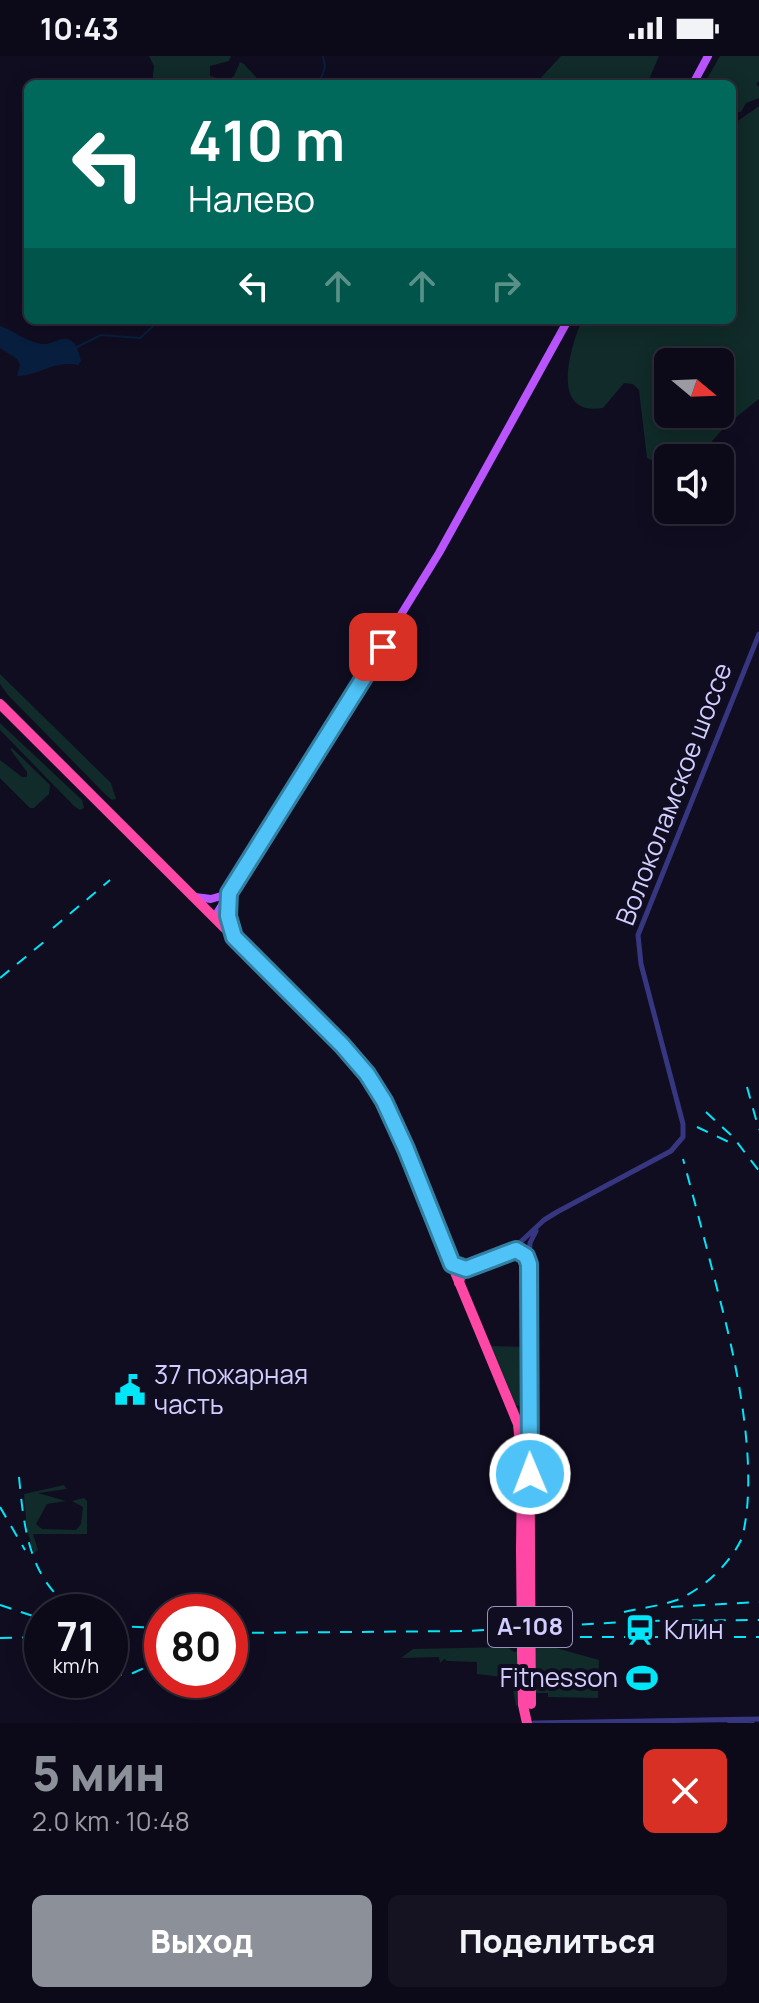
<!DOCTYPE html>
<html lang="ru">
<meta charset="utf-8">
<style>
:root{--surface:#0c0a19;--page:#151322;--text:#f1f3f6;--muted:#9a9aa2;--line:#2c2b38;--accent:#8c9099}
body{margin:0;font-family:Manrope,sans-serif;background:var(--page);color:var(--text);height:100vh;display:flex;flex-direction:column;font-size:30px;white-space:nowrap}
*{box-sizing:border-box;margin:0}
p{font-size:26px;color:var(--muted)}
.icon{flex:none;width:44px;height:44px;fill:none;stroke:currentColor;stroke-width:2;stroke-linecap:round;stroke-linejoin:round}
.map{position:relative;height:1667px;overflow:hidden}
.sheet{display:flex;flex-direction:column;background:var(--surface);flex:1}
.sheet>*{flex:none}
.top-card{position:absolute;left:24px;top:24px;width:712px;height:244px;border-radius:12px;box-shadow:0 4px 20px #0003,0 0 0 2px var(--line);background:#00695c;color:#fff;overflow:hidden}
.needle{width:52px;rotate:109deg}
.tools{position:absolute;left:654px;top:292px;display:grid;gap:16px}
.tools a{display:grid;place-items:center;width:80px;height:80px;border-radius:12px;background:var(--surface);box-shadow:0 4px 20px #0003,0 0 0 2px var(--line);font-size:40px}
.speed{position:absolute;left:24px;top:1538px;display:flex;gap:16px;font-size:40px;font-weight:700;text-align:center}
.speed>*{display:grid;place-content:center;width:104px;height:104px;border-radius:50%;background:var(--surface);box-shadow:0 4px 20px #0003,0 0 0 2px var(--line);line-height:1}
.speed small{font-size:20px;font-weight:400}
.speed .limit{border:12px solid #d22;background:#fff;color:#111}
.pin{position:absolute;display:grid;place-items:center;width:68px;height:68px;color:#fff;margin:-34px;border-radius:16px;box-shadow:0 4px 12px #0006}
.me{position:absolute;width:88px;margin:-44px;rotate:359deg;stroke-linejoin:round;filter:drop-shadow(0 0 6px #0008)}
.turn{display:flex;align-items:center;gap:28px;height:168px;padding:0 32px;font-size:36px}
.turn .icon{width:104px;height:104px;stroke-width:2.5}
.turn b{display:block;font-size:56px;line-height:68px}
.lanes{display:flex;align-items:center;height:76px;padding:0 32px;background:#0003;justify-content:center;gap:40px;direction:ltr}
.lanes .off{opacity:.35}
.round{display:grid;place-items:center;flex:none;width:84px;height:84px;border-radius:12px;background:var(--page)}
.summary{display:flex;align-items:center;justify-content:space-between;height:136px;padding:0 32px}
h1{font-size:48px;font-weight:800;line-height:60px;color:var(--accent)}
.cta{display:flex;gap:16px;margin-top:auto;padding:16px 32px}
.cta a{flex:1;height:92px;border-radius:12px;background:var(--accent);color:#fff;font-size:32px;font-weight:800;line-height:92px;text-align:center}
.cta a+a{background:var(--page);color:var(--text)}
.status{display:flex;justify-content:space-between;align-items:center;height:56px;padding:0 40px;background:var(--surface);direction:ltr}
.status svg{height:22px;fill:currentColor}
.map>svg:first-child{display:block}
.green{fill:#102b29;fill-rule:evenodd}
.water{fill:#081e3e}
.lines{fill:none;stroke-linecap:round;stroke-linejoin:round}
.stream{stroke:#081e3e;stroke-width:2}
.minor{stroke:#373781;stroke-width:5}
.major{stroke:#ba54ff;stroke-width:8}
.highway{stroke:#ff48a5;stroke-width:10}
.rail{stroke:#00e6f8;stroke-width:2;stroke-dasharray:12 10;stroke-linecap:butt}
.highway-bridge{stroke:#ff48a5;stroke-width:10}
.route-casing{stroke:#337fa1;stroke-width:20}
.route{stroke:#4fc3f7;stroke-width:14}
.labels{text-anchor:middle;stroke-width:8;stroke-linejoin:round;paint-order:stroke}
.shield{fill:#100d21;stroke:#9793bc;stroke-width:2}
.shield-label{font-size:24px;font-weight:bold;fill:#d1cdff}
.street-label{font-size:26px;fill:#d1cdff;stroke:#100d21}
.poi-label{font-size:26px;fill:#d1cdff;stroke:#100d21;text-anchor:start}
</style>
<div class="status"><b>10:43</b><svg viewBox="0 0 49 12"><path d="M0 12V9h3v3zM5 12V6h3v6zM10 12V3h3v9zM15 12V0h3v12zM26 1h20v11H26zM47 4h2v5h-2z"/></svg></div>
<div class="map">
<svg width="759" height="1667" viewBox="0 0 759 1667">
<rect width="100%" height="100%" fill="#100d21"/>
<path class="green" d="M149,0H231L229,5L210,10V20L227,25L234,20L240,6L244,8L262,28H152L154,10Z
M561,0H659L647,28H535Z
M720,0H759V25L756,28L759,31V42L746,47L741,56H732V28H704Z
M759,50V343C737,360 715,377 700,402H668V413L647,402L639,334L633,328L624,327L603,352C548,361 571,290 582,264H732V69ZM668,306H720V358H668Z
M0,618L111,727L116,743L112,744L106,739L8,639L0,628Z
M0,667L82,744L84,752L80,754L74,750L0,674Z
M12,692L50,729L49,738L34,752H30L0,722V704L22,721H27V716L10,693Z
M490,1290L526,1291V1344L520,1350L514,1349Z
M64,1429L67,1433L38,1437L66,1445L47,1448L36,1468L42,1473L76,1474L81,1468L83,1451L72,1445L84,1442L87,1445V1478H33L38,1494L34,1497L27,1474L24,1438Z
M540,1584L549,1590L599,1604L598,1642L548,1641V1637H536V1593Z
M507,1591L514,1596L519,1594V1649L516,1650L511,1622L477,1618V1606L447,1605L444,1603L440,1607L439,1601L401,1602L413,1593Z"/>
<path class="water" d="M0,270C15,275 26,286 42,288C52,289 60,281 68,283C77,286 79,297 81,305L78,309C54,304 36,321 17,320L20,309L17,303L0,292Z"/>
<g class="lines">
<path class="stream" d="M319,28L325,11L323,0
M77,291L101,279L140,282L160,264"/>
<path class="minor" d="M512,1194L544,1164L557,1156L671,1095L683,1081V1068L641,908L638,879L759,578
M529,1203L530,1187L536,1175
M730,1666H752
M534,1667L759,1663"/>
<path class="major" d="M693,28L708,0
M229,838L228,860L233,880
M195,841L211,843L228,838
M214,862L439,497L568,264"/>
<path class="highway" d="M0,648L342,989L367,1018L384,1045L518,1368L522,1410L521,1494
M459,1227L461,1217L466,1213L507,1196L522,1195L529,1208L530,1495
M522,1597L523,1649L527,1667"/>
<path class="rail" d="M53,872L110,824
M0,922L50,881
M747,1031L759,1074
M706,1056L733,1081L759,1115
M697,1071L733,1088
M19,1421C24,1472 29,1528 79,1556
M0,1451L25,1494
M0,1549L42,1563
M671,1551L759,1546
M624,1556C641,1552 660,1550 677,1544C703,1533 730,1508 742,1482C759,1416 738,1312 720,1244C708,1197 696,1150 683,1103
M110,1570L162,1572
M230,1577L467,1575L641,1565L759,1564
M558,1581H759
M0,1582L42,1581
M110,1620L133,1617L162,1604"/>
<path class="highway-bridge" d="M521,1494L522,1597
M530,1495L531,1648"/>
</g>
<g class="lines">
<defs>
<path id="route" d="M383,591L229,837L228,860L234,881L342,989L367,1018L384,1045L406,1093L452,1208L466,1213L516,1194L526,1200L529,1208L530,1418"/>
</defs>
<use href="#route" class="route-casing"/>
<use href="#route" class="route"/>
</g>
<defs>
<symbol id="civic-bare" viewBox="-9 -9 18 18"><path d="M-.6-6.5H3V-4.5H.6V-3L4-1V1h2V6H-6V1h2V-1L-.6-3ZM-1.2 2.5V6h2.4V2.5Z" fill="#00e6f8" stroke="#100d21" stroke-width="2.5" paint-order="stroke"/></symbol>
<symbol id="station-bare" viewBox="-9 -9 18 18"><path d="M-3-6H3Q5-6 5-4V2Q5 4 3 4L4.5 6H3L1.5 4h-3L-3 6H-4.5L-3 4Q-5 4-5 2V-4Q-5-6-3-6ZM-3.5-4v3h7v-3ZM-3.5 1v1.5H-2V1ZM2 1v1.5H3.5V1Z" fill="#00e6f8" stroke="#100d21" stroke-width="2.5" paint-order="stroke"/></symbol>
<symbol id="stadium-bare" viewBox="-9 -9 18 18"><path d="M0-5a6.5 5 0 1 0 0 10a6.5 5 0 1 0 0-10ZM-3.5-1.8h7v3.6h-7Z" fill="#00e6f8" stroke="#100d21" stroke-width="2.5" paint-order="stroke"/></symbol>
</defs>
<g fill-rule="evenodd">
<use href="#civic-bare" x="108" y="1312" width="44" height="44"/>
<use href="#station-bare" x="618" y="1552" width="44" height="44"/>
<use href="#stadium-bare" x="620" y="1600" width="44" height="44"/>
</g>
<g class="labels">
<rect class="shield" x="488" y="1551" width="84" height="40" rx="6"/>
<g class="shield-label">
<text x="530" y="1579">А-108</text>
</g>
<g class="street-label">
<text transform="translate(674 738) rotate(-69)" y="9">Волоколамское шоссе</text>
</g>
<g class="poi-label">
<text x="154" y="1328">37 пожарная<tspan x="154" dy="30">часть</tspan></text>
<text x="664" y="1583">Клин</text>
<text x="618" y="1631" text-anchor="end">Fitnesson</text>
</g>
</g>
</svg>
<div class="tools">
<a><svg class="needle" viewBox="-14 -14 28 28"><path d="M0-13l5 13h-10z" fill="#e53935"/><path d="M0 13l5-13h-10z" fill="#9a9aa2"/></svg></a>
<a><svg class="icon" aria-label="sound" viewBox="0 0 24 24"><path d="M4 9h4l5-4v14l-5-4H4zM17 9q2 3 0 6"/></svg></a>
</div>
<div class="speed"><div>71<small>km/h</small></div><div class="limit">80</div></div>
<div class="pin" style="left:383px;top:591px;background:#d93025"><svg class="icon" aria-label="arrive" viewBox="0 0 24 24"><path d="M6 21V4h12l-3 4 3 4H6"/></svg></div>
<svg class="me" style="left:530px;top:1418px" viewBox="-20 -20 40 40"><circle r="17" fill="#4fc3f7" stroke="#fff" stroke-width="3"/><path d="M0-11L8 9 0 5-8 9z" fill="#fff"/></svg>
<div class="top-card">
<div class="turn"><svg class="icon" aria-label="left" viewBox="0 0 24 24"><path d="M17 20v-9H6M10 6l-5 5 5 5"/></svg><div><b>410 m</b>Налево</div></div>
<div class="lanes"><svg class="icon" aria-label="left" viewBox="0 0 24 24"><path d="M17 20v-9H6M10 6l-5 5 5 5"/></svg><svg class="icon off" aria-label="ahead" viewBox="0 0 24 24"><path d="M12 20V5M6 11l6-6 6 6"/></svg><svg class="icon off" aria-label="ahead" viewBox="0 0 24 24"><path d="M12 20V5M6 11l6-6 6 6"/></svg><svg class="icon off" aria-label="right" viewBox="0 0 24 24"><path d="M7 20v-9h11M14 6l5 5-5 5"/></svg></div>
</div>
</div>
<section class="sheet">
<div class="summary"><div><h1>5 мин</h1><p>2.0 km · 10:48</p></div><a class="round" style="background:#d93025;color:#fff"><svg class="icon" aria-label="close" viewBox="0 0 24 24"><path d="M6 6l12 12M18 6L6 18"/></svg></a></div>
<div class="cta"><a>Выход</a><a>Поделиться</a></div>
</section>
